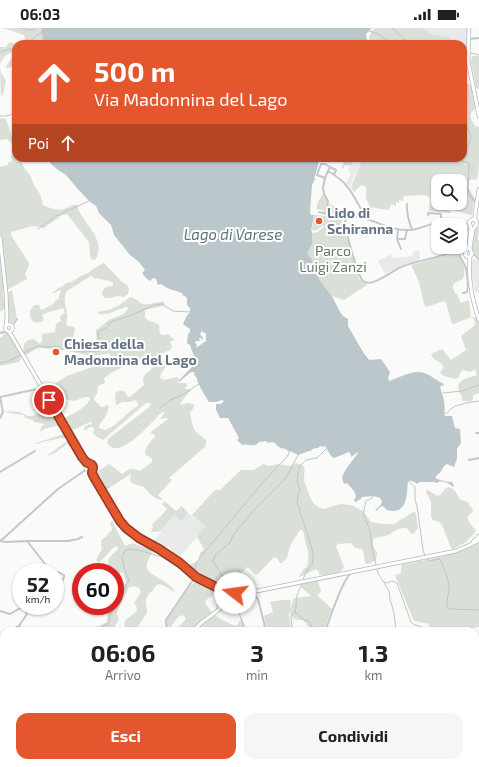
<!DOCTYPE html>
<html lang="it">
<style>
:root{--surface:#fff;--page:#f6f6f6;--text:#202124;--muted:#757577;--accent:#e4572e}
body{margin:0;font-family:"Exo 2",sans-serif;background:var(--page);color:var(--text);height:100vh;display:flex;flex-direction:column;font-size:15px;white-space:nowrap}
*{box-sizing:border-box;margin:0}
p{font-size:13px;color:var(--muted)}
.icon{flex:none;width:22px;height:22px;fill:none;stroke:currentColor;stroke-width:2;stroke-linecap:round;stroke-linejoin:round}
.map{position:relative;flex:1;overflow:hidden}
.panel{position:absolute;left:0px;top:599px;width:479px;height:140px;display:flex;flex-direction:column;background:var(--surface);border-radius:12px 12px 0 0;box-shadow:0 1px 3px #0004}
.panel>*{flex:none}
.hud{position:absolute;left:12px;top:12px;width:455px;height:122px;border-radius:12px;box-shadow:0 1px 3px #0004;background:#e4572e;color:#fff;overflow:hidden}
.controls{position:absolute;left:431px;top:146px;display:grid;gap:8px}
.controls a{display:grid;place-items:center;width:36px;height:36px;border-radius:8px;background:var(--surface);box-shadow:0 1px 3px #0004;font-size:20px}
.speed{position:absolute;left:12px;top:535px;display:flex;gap:8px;font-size:20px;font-weight:700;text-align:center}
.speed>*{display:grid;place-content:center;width:52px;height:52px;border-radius:50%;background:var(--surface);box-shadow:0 1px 3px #0004;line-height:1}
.speed small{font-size:10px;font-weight:400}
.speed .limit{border:6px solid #d22;background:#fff;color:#111}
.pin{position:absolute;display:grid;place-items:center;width:34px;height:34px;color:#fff;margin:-17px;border:2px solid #fff;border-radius:50%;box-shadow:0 1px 4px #0007}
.me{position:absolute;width:44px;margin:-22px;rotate:285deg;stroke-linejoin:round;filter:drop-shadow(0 0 3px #0008)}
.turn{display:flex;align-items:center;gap:14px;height:84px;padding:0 16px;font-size:18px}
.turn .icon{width:52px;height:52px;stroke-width:2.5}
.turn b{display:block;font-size:28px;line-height:34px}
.then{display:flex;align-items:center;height:38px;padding:0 16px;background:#0003;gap:8px;font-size:15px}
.eta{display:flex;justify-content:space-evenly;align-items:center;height:68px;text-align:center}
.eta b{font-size:24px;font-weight:700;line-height:28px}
.action{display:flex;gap:8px;margin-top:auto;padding:8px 16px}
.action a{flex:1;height:46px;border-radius:12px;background:var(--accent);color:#fff;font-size:16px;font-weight:700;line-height:46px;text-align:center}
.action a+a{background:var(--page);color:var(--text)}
.status{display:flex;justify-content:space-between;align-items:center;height:28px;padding:0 20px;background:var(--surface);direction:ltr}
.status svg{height:11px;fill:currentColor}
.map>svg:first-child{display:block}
.built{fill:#e8e9e9}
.green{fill:#dadfd7;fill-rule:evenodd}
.water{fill:#bbc7cb;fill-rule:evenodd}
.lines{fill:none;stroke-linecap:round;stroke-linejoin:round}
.stream{stroke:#bbc7cb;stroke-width:1}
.major-casing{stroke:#b5babe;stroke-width:4.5}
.minor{stroke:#c3c8cc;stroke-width:2}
.major{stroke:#fff;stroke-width:3}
.route-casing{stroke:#94391e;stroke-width:10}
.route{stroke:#e4572e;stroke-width:7}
.poi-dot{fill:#e4572e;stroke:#fff;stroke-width:1.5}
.labels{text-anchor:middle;stroke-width:4;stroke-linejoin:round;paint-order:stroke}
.poi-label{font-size:14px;font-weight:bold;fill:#657683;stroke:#fff;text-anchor:start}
.park-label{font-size:14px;fill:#687a64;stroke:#fff}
.water-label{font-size:15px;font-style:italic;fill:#60757c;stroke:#fff}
</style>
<div class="status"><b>06:03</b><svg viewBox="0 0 49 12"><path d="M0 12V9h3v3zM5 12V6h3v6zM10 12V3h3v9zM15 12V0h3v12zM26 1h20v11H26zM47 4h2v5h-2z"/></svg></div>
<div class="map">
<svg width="479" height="739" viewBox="0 0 479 739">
<rect width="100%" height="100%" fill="#fafaf8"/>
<path class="built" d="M392,0H467V25H463V16H414Z
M353,130H364L353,150L350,159L346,155L351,145L348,143L350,137H352Z
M413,223H419L420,232L401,238L385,246L378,233L391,226L393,230L413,228Z
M474,231H477L479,233V264H475L472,246V233Z
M188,485L205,498L197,509L179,530L172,525V522L170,519H166L153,514L174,487L182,492Z"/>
<path class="green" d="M3,0H41L42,2L40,4L42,6L43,15L42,16H23L25,10L24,7Z
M375,0H422L431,6L449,9V16H368C369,10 369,4 375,0Z
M10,14L16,16V35L11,39L6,41V40C7,34 13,31 14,25L11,24C6,27 1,31 0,37V19H6Z
M472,28H479V61L476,60L471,33Z
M0,40L1,44L5,51L6,53L3,66L1,68Z
M463,54L471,57L475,81C468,84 471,92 475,98L479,99V128H478H479C479,136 479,146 476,152L472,151L469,153V161L475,171L474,174L472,187H470L451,181L450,185L429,183L430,169L424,167L404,168L403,173L399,172V175L396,174V178L391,176L389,182C384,181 378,181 373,179L369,185L365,181L370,179L366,171V159L361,157L354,164L351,159L360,137L364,130H463ZM438,153H460V175H438Z
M0,90L6,91L7,94L16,120V130H20L24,140L30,147L34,157L40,166L43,177C49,180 58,183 64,181C69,180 71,176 77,177C78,180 79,183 80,185C88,199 105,213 96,231L93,232L91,231L90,227L89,214L67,186L62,187L44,200L33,198L11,204V207L29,235V237L25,246L27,251L3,264L5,280L0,284V291V139L8,137V135L12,133L11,129L14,122L11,114L7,111L0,112Z
M342,130L352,131V137H350L349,138L345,137L343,141L341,140L344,135L341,133Z
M322,167H324L328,173L326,185H323L324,182L316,181L318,174Z
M330,176L344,183L360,186L361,188H360L346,186L344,187L330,185L329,182Z
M314,187L327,188V187L342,190L343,197L359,251L367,257L344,272L332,268L320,253L314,240L312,232L308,226V224L312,216V205L318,204L323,199H325V198H322L317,202H312Z
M466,197L468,198L469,200L467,218L464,222H458L456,219H460V210H467L468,203H466Z
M479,198L478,212H479V229L472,221V219L474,203Z
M456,225C463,233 466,241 463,251C455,255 450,255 455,265L457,266L461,275L469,272L471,289L479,290V365L478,366L473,367V372C470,374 465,374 462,372C462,367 460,367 459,363C455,350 470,350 477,347L475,341L470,344L462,342L458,350L454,351C450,349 443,349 440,345L443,340C443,332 434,336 431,326L442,321L451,332L466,322L461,308L475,297L474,291L471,289L454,296H452L451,293L446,274L444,273L426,279L424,276L419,254L411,237Z
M104,235L121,253L128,258L129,261L128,266L124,269L117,268L111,270H105L102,267L103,262L106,259L113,258V255C108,251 103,253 98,250L94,251L92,248H91L67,263C62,270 67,279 67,286C68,289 66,293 66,296L68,298L74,299L75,301L72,316C80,319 89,316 96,312C98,309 95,305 96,302C102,299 104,295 109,292C116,288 125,288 128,280V279C119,279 111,288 98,286V284L111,281L118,278L130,269C136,270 138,274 143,276C149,278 157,273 164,274L165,276L163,278L145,282V289C149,295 154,293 159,297L160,306L164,307L168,306L174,312L173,313H170L172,319L170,322C160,325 151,334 142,335C140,336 138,335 136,335C127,336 111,344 104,350L105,355L98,358L97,365L94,370V372L101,379H103L107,377L109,378L106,388L100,396L99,400L105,402C119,397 126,384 138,378V376L136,372L130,374H122L117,377H116L115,369L116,364C124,361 125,364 128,369H130L144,357C144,355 143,353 143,351C143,345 163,333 168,330L169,333L161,346L160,350L164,352L177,349L179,350L178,353V355H186L187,357L185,361H190L191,362L184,370L180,376L181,377L188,375L194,376V379L190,385L193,399L196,404L206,412V418L169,450L172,452L158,467L163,472H160L155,470L150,466L144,459L134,456L132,455L130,452L131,447V446L106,462L98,447V443L100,442L109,436L112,438L122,446C130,441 131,439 140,443L152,434V431L145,426C145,418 150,414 155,409V407L151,405V404L168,391L167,390L160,391L165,384H163L160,386C152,394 116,436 107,414L108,411L148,380L151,377V375H146L103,412L97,409L93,405L95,401L92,399H90L86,402H84L85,398L91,396L92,395L91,394L88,395L71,403L64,391L65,390C73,385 86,380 90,371L89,369C80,368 78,376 66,371L57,378L51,371L53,357L67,348L75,345L101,336L111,330L109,325L99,327H87L62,322L57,319L50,321L40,320L36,321L26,327L23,324L24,316L28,312L34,311L40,316L42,313V306L51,305L55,304L56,296L61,293L60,288L65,285L63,280L46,285L42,287L44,292C41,295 37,295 33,294C28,288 29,281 35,277H39L41,282L52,277L56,272L59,271V267L61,263L60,262L52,266L53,264L67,255L72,254L79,249L88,245L101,236Z
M12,262L17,290L11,296C5,289 7,275 7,265Z
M7,304L10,306L22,329L19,334L0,338V310L5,306L1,305Z
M52,380L78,425L75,426L70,419L67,416L55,425L48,428V427L67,413L66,410C59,410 53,412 47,413C42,414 38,416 33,416L64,406V405L58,398C53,399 45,399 42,403H40L41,399L45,396L34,394L33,392L25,390L24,387C18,386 8,385 4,383L20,384L28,388H32L40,385L47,381Z
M295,435L300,436L304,438C305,443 304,446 304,451C304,454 306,457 307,460C310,470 312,478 324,481L333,478L341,476L351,477L363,483L371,494L383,496H394L415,483L417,493L418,500L414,505L411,506L407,500C396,499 394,505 385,508C381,509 378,509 374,510C371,519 375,519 377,525C377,527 376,530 376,532L368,536H366C363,532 365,525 362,521L355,520L351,515L338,516L336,518L344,539C340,547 328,547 319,547V544L316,541L298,550L304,541L307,539C311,523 305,519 304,505L302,502H300L290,518L287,530L282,535H280L277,530L274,529L258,546L255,547L248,539L230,555L239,562L238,563L232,560L226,561L212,557L211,560L214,563L211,569L208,570L205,575C212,586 223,594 236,598L242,590L245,597L246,603H175L185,592V589L182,587L178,589L170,600L167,596L166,593L192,556L203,551L192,542L189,537L198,533L200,525L204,521L197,509L205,498L192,487L214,463L216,462H220L241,442H254L263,436L269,438L277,436L290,438L295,436Z
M449,459C458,463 456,467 461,472C462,472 467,474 468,474L470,479L473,481V483L467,489L469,494L476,503L466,514L452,522L442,497L439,494L433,492L431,489V474L426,464L427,462H428L437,468L441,466L446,460Z
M164,473L176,483L182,478L188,485L182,493L174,487L161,503L154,504H151L153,499L152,496L161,488L167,481L162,476Z
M112,493L125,518L132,515L152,522C153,528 145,533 147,540C149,547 169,554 174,562V564C170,562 162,554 157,557C155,558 154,561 153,562C149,565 147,568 146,572C145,577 148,582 147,585C143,591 139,597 134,603H125C125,600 124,596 125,593C127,589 137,586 137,581C137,578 135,577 134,575L141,564C140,558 134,558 129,559L118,581L117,586L119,591L114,600L115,603H91L92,601C97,598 102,597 107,594V588L109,583L115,578L122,560L126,555L124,547L123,545L121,544C117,548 119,557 115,563L116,552L115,544H113C104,533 109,530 118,521L117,518L113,520L100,534H98L96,532L102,521L101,513L112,502V500L110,496L111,494Z
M479,515V599L454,603H430L429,596L414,593L395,547L401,545V537C427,531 455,528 479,515Z
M318,553L321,563L317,568L319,569L332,581L323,603H311L306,595L303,592C296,592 291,591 290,584L289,586L291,603H267L264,588L273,584L270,574L282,572H291L290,581L294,570L311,568L302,560L300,557Z
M475,619H479V648L475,637Z
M0,684L2,686L1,692L4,694V735H48L46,736H41L37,739H0Z
M237,735H295L292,739H239Z
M335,735H354L359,739H336L335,738Z"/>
<path class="water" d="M41,0H372L366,6L367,12L366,16H42L43,15L42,6L40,5L42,2Z
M48,130H320L315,148L314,149L315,151L312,157L310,184L311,187H314L311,203H312V216L308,224V226L312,232L314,240L320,253L332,268L340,284L343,288L348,291V298L363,324L369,332L381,331L390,344L388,350L389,353C399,350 414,341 424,345C431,347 437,353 444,356V357L441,358L440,359C443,368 446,376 444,386L445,388H452L455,400L460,401L461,415L457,421V431L454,439L447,436L444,438L440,445L438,446L435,450C440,452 445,454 452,454L454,458L453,459L448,455L440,453L437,455L434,454H419L418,456L412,453H408C407,463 408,483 393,483C389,483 386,482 384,479L382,478L378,481L377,483L375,482L380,478L382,474L380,470L373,468L362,469L361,471L355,474L354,473L356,468L354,463L347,455L344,456L342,450C344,441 353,433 358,425V424L351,429V427L349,424L334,430L331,428L325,418H324L323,419L320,418L318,420L312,421L311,423H309L298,427L290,423H288C284,419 283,422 279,419C274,416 276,413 268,415L266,413L259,414C254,419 254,417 247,417C246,416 244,417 242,417L237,412L239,410L228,390H220L216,382V376H221L224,373L222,372L215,374H209C204,367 200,359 197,352V350L194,347L195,345L193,344H191L180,353L179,354L178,353L192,339L194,326H193L190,317L187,315L188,306L190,304V301L183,296L186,289L190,284V280L187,277V270L185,268H182L184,267C177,261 169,263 161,256L158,257L156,251L153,250L150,253L146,250L142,245L145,242L139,234L130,227L114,207L111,197L99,185L96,178L89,173L77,160L66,147L58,142L50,135ZM202,303L206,306V313L197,319L196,318L197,317L195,315L196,313H200L199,310H201L203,312V310L200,306Z"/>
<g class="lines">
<path class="stream" d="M21,0L32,2L36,0
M392,0L405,12L414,16
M369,3L378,6L393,16H397
M26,16C31,12 36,9 40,5
M0,24L10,21H16
M463,25H464
M470,25L479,27
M0,88H7L12,86H16
M463,92C469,104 477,112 463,122
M461,130L462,133L469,135V136L468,160L469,164
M38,201L56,188L89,173
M0,335L9,333L33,320L39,318L49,319L56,318L62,321L83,324L99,323L103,320L102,315L98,309V304L101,302L106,300L111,294L116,292L129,288L154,277L162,276L173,283L190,284
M443,365L462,363L479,357
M160,380L170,372L182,367L199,356
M444,386C448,385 449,383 452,380C458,376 472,374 479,373
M408,453L415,459V472L417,478L423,522L425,528
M104,462L108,459
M373,468L372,470L366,473L363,486L370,502L372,521L376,537
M427,531L429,533L439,531L441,533C444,541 449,551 449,560C449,567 446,573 447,579L450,581L479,582
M377,541L378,545L389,563L390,571L394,585L396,603
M192,545L195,541L196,535L203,526L264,453L285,431L288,427L290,422
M302,553L308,541L312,537L313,531V525L302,489L299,484L300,481L297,476L298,467L300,462L297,453L298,446L300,438L306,432L317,430L326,421
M384,554L387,555L392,553L397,555L411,594C416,599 423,597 427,603
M227,555L214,535L213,533L215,528L221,522L230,515L233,507L255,481L286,450L298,427
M302,556C301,560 299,561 298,565C295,571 297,578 295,584L304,592L309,593L311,598L315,603
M237,577C239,586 243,594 244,603
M98,603L102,601L104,597H107C112,592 107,587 115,579L129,552L124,540L122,528L125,523L128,521L138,522L162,529L169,533L188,547H190
M292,603L291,588L295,584
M475,618H479
M475,721H479
M0,728L4,727
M289,735L290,739
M352,735L356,739"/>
<defs>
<path id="major" d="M469,0L468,33L479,88
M474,191L476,193L477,195L473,202L470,220L472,226L470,229H468L466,228L465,225L469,218L471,200L469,194L471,192Z
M475,192V186L479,161
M0,209L6,265L7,288L6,298
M470,229C468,250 472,272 479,292
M5.5 300a3.5 3.5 0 1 1 7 0a3.5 3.5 0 1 1-7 0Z
M8,303L10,305L77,419L86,438
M86 439a4 4 0 1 1 8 0a4 4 0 1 1-8 0Z
M89,443C104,460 111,483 126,500L195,549L220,561H228
M473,514L479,508
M153,518L159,521L183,538
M213,560C221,566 223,570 219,579
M224.5 566a5.5 5.5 0 1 1 11 0a5.5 5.5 0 1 1-11 0Z
M235,568L247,565L456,523L472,516L479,512
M193,603L201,595L216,584L229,572
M256,739L257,735"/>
</defs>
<use href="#major" class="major-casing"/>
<path class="minor" d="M469,11L479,10
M334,147L336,142L330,139L328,143C347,154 351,163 361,181C363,185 366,188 368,192
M325,150L317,147L321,136H325L330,139
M467,161C469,166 472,172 477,175
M407,176C406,186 409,193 412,202
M319,184C327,186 337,188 346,188C352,188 358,189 364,190C381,195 391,203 409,202C423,202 439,189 454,195
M327,185L328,173L324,166L323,160L325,150L328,143
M428,187V185L441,186V194
M346,188L345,195V198C347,207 358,249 363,253C371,260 391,244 399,240C416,232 437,231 455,223
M455,194L456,196L454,197L453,195Z
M435,195L436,205
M456,195H465L469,196
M398,201L397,211L401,221
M371,205L388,200
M397,211H405L407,202
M455,222H456V223H455Z
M456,223L465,226
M458,223C459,229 463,233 465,238C467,243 469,258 467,264L463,265
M473,225L479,231
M12,298L17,291
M0,305L7,303
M0,390L3,384L0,369L42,360
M476,405H479
M469,432L479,430
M0,444L35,423
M0,513L6,508L58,461L84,443L86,439
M0,513L6,514L27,513H68L78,511L82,509
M27,513L49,541C53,544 59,543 64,547V549L63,552L55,556
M230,572L238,574C245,571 251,562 258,571L266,603
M0,583L10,586L24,578
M19,598L23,603
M11,603L13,601L19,598C23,589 30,589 25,578
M169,603L166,596V592L195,549
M325,603C330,591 342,552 351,545
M0,637L4,630
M0,685L1,690L0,692
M0,714L4,719
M71,735L72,739
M125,735L128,739
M157,735L161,739
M318,735L320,739
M356,735L361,739
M106,738L111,735
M65,739L70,735
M182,739L190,735
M198,739L205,735"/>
<use href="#major" class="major"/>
</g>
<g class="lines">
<defs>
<path id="route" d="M49,372L82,429L86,434L92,437L93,439L92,445L95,451L120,493L126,500L139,510L159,521L180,535L196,549L220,561H231L233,562L235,565"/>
</defs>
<use href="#route" class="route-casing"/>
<use href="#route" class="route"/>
</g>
<g class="poi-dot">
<circle cx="319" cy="193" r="4"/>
<circle cx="56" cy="324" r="4"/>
</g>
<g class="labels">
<g class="poi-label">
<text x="327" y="190">Lido di<tspan x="327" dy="16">Schiranna</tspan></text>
<text x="64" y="321">Chiesa della<tspan x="64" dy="16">Madonnina del Lago</tspan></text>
</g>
<g class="park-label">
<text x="333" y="228">Parco<tspan x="333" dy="16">Luigi Zanzi</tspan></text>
</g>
<g class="water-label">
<text x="233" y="212">Lago di Varese</text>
</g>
</g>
</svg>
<div class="controls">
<a><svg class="icon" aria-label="search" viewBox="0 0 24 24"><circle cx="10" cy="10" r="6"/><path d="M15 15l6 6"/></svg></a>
<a><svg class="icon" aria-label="layers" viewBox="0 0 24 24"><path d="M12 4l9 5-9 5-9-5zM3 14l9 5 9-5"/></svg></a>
</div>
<div class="speed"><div>52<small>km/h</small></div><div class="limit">60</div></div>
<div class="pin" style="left:49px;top:372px;background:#d93025"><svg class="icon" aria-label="arrive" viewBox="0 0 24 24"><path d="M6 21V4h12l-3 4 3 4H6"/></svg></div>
<svg class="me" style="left:235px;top:565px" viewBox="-20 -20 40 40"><circle r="19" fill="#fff"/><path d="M0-13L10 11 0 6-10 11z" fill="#e4572e"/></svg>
<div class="hud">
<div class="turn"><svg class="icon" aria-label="ahead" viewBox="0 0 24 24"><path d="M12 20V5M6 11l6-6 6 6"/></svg><div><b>500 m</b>Via Madonnina del Lago</div></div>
<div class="then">Poi<svg class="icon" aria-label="ahead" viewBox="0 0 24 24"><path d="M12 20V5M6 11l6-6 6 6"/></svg></div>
</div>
<section class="panel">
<div class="eta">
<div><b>06:06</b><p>Arrivo</p></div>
<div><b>3</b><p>min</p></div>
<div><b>1.3</b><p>km</p></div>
</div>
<div class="action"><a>Esci</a><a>Condividi</a></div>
</section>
</div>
